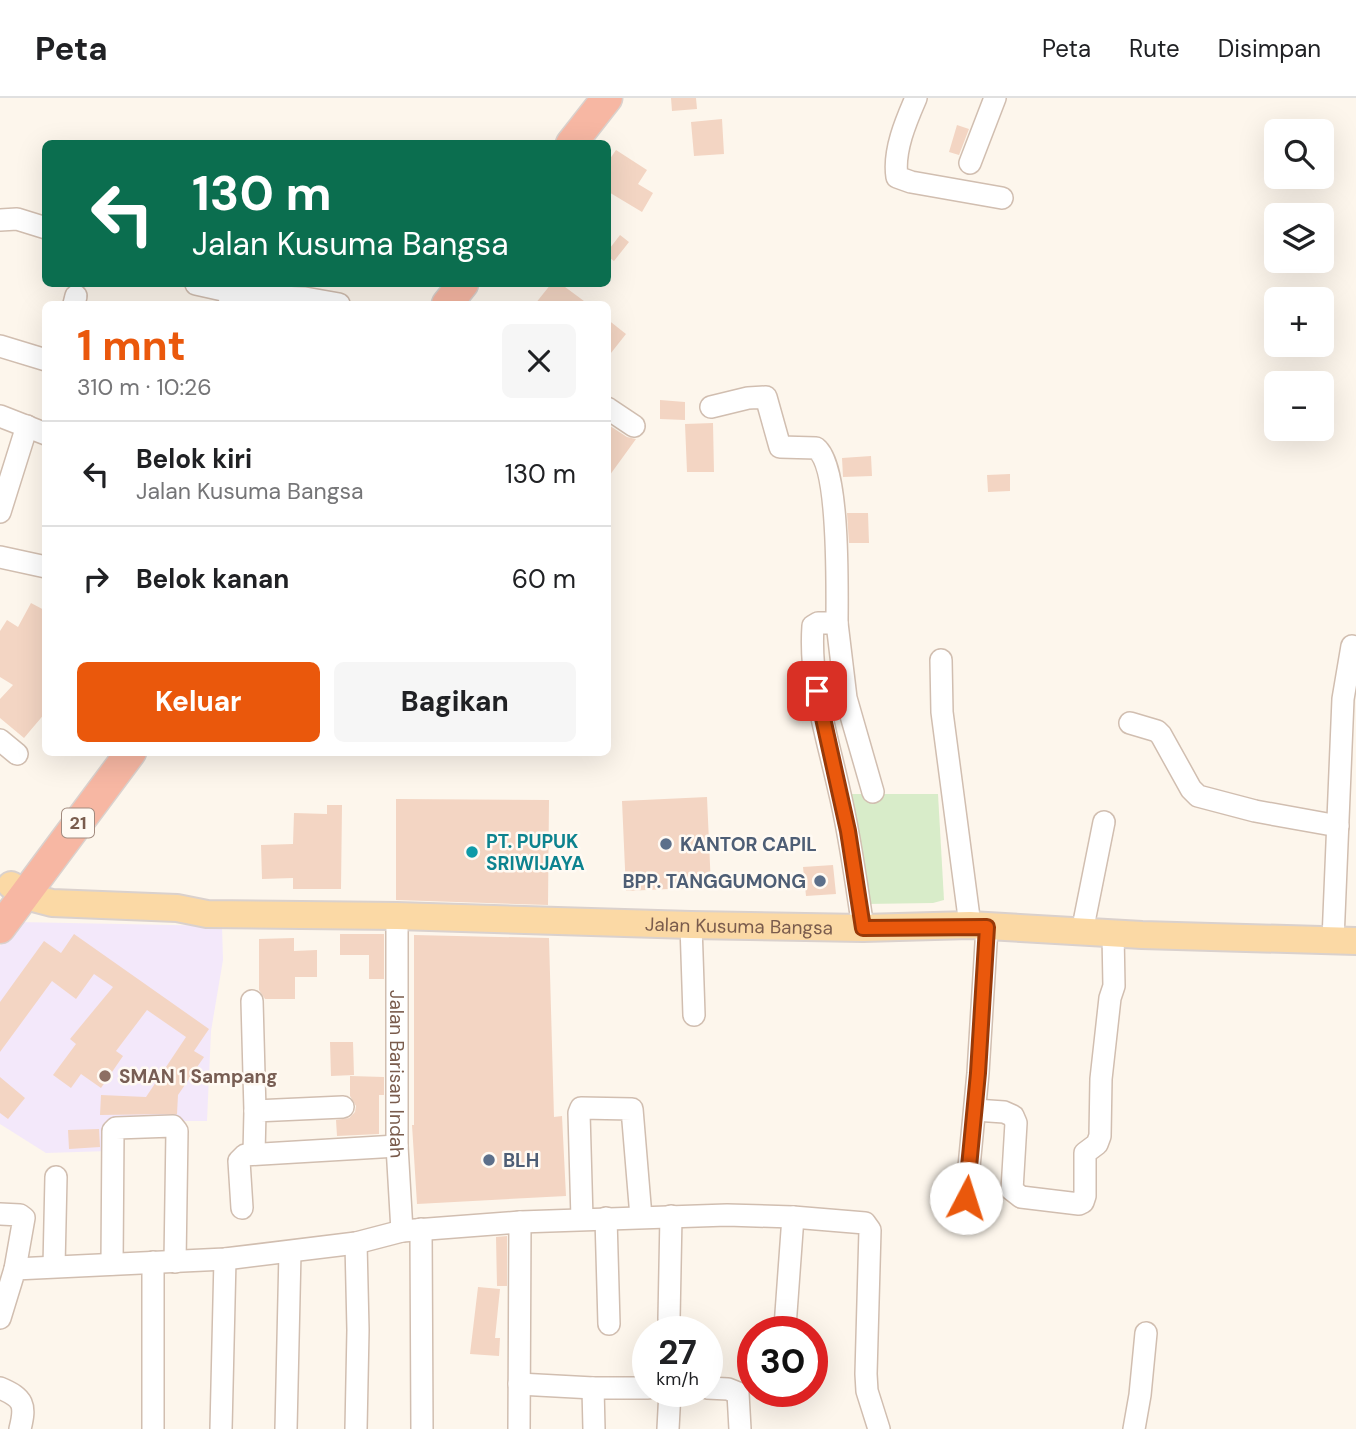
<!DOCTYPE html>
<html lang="id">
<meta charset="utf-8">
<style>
:root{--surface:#fff;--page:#f6f6f6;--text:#202124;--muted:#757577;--line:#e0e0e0;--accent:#ea580c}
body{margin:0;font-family:"DM Sans",sans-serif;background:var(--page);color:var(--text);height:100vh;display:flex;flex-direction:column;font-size:26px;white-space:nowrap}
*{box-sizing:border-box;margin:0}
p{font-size:23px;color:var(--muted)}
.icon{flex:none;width:38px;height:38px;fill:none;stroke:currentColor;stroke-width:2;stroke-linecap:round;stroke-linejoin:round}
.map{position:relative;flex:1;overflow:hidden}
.side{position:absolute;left:42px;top:203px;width:569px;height:455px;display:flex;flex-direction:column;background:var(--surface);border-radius:10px;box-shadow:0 7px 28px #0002}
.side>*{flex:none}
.guide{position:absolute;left:42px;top:42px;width:569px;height:147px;border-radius:10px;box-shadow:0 7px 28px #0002;background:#0b6e4f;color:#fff;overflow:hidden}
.fabs{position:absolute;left:1264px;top:21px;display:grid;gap:14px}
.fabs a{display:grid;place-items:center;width:70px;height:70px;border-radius:10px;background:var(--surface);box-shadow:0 7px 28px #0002;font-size:35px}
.speed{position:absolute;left:632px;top:1218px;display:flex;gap:14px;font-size:35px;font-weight:700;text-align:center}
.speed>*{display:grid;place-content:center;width:91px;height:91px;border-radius:50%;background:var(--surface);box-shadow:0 7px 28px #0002;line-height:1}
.speed small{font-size:18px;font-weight:400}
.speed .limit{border:10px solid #d22;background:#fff;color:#111}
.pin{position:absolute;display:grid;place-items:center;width:60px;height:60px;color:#fff;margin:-30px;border-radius:14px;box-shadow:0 4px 10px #0006}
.me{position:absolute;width:77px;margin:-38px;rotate:5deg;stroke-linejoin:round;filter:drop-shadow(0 0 5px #0008)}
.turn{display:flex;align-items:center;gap:24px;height:147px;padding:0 35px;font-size:32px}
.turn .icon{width:91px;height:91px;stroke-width:2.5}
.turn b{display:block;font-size:49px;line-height:60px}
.round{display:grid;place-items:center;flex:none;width:74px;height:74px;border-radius:10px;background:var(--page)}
.overview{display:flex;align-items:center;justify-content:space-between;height:119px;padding:0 35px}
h1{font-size:42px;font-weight:700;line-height:52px;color:var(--accent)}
.cta{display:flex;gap:14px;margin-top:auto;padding:14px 35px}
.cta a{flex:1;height:80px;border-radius:10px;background:var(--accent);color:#fff;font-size:28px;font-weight:700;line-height:80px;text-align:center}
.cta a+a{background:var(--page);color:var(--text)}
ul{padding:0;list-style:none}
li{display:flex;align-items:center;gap:21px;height:105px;padding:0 35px;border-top:2px solid var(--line)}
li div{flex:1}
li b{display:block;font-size:26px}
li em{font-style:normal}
header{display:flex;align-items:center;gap:42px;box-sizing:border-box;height:98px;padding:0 35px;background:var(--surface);border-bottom:2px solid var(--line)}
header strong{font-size:33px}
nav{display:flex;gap:38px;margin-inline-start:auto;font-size:24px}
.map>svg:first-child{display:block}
.education{fill:#f3e8fa}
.green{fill:#d8ecc9}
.building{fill:#f3d5c3}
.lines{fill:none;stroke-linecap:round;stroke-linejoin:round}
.minor-casing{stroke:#d1beb0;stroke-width:24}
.major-casing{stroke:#dad1cd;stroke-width:30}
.highway-casing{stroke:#dad1cd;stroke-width:33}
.minor{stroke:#fff;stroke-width:21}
.major{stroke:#fbd9a5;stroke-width:26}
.highway{stroke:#f7b7a3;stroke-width:30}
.route-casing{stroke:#983908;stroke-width:18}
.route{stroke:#ea580c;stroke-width:12}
.service-dot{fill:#5c6f8a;stroke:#fffaf3;stroke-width:2.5}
.culture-dot{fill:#0f9aa8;stroke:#fffaf3;stroke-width:2.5}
.education-dot{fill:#8d6e63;stroke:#fffaf3;stroke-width:2.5}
.labels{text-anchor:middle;stroke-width:5;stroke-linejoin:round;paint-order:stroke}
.shield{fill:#fffaf3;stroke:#a28b7f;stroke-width:2}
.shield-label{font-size:18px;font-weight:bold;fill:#7a5c4d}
.culture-label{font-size:19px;font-weight:bold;fill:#0d838f;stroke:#fffaf3;text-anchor:start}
.service-label{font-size:19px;font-weight:bold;fill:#4e5e75;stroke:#fffaf3;text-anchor:start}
.street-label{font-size:19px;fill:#7a5c4d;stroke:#fffaf3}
.education-label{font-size:19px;font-weight:bold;fill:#785e54;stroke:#fffaf3;text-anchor:start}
</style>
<header>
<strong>Peta</strong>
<nav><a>Peta</a><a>Rute</a><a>Disimpan</a></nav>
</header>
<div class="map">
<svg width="1356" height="1331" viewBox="0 0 1356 1331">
<rect width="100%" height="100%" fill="#fdf6ec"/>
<path class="education" d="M18,824L222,828L223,862L211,933L207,1023H111L109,1053L46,1055L0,1026V848Z"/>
<path class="green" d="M848,696H938L944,802L933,805L865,806Z"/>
<path class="building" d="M671,0H696L697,11L672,13Z
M722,21L724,56L694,58L691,24Z
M957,27L969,31L959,57L949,54Z
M616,52L647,72L638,86L653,95L642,114L607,93V65Z
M620,137L629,144L614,163L607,158V154Z
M551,186H561L588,206H535Z
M607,221L626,236L607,260Z
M660,302L685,304V322L660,321Z
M713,325L714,374H687L685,326Z
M607,326L627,339L636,341L607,381Z
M871,358L872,378L843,379L842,360Z
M1010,376V393L988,394L987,377Z
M847,415H868L869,445H849Z
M31,505L46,513V614L24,640L0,620V601L13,587L0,579V533L7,522L18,529Z
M707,699L711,789L626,793L622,703Z
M396,701L549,702L548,807L396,802Z
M327,707H342L341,791H293V780L262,781L261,747L293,746L294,715L327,716Z
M833,767L836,796L806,798L803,769Z
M74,836L209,931L194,953L204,959L178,997L177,1016L100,1017L101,997L146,999L186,939L147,912L116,953L123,958L101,990L81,976L71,990L53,977L76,946L70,941L113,889L94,876L76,901L52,883L0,954V904L44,843L61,855Z
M340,836H384V881H369V857H340Z
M414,837L549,840L554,1019L562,1018L566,1098L417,1106L412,1027H414Z
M294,840V853L317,852V879H295V901H265L259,892V841Z
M330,944H353L354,977L331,978Z
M350,978L384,979V997H379V1036L337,1038L336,1022L349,1020L355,1014L356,1008L350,998Z
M0,979L25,1000L8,1021L0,1015Z
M99,1031L100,1049L69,1051L68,1032Z
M507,1138V1188H497L496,1139Z
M478,1189L500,1191L495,1240H500L499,1258L470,1256Z"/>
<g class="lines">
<defs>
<g id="minor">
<path d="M916,0C906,23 893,53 897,79L911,84L1002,100"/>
<path d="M970,65L995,0"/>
<path d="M0,122L17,121L46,130"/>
<path d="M196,186L250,198"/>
<path d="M74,206L76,198"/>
<path d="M229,206L250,198L305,200L339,206"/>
<path d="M0,248L46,262"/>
<path d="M711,309L748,300L766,299L780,349L816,350C840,368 837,492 837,525H818L813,528C809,584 827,638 839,692C850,737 856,784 863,830"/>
<path d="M607,310L634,328"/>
<path d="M0,318L46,336"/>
<path d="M0,414L27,328"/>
<path d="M0,459L46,469"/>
<path d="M837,525L846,600L873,694"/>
<path d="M941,562L942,614L970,827"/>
<path d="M1130,625L1157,633L1161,637L1191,691L1198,698L1255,713L1338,728"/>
<path d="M0,642L17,656"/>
<path id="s1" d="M397,818V1048L402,1133"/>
<path d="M691,827L694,917"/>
<path d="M1082,834L1104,724"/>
<path d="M1333,842L1343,601L1352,548"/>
<path d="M252,903L255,1013"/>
<path d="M975,1012L1004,1014L1013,1018L1016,1025L1012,1092L1021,1099L1079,1106L1083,1104L1085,1098V1055L1097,1046L1100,1038L1101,981L1110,900L1114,888L1113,836"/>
<path d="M254,1056L255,1013L343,1009"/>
<path d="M966,1100L978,975L987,829"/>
<path d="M242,1110L239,1063L245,1057L397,1048"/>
<path d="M0,1116L20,1117L24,1120L15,1171"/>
<path d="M606,1120L609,1226"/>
<path d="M582,1121L579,1015L581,1010L632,1011L641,1119"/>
<path d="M421,1131L422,1331"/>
<path d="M153,1164V1331"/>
<path d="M112,1166L113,1033L116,1030L173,1028L177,1033L175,1164"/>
<path d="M54,1168L56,1079"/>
<path d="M0,1220L15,1171L225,1161L356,1145L402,1133L520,1124L727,1117L793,1119L865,1125L870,1132L866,1276L867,1293L879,1331"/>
<path d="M669,1221L671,1118"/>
<path d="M785,1229L793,1119"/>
<path d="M519,1286L593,1290H648"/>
<path d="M0,1290C24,1300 26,1307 20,1331"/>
<path d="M593,1290L594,1331"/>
<path d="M707,1290L728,1291L738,1295L740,1331"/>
<path d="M221,1331L225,1161"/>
<path d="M286,1331L290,1154"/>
<path d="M356,1331L358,1232L356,1145"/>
<path d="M519,1331L520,1124"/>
<path d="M668,1331L670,1293"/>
<path d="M1134,1331L1140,1297L1146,1235"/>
</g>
<g id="major">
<path id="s2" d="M11,787L33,800L52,805L177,810L207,816L397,818L691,827L863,830L970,827L1142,837L1356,843"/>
</g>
<path id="highway" d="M571,46L607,0
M447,206L463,186
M0,830L131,654"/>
</defs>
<use href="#minor" class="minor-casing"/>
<use href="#major" class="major-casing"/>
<use href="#highway" class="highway-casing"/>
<use href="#minor" class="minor"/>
<use href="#major" class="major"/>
<use href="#highway" class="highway"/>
</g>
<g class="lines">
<defs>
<path id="route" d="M817,593L848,733L863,830L987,829L978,975L966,1100"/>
</defs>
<use href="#route" class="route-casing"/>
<use href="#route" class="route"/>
</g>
<g class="service-dot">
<circle cx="666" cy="746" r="7"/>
<circle cx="820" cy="783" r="7"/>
<circle cx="489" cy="1062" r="7"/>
</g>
<circle class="culture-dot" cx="472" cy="754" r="7"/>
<circle class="education-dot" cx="105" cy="978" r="7"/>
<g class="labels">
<rect class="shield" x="62" y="710.5" width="32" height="29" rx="5"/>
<g class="shield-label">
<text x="78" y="731">21</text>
</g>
<g class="culture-label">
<text x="486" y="750">PT. PUPUK<tspan x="486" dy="22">SRIWIJAYA</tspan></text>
</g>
<g class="service-label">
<text x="680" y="753">KANTOR CAPIL</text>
<text x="806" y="790" text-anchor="end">BPP. TANGGUMONG</text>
<text x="503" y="1069">BLH</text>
</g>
<g class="street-label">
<text dy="7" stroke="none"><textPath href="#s2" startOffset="733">Jalan Kusuma Bangsa</textPath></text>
<text dy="7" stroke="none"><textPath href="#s1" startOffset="158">Jalan Barisan Indah</textPath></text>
</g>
<g class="education-label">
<text x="119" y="985">SMAN 1 Sampang</text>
</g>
</g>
</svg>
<div class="fabs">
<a><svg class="icon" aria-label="search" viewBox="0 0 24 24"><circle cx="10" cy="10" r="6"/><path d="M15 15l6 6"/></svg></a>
<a><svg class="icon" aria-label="layers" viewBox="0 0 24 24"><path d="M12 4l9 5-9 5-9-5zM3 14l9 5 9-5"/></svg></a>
<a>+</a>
<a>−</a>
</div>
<div class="speed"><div>27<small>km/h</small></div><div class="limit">30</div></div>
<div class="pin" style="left:817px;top:593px;background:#d93025"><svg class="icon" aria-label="arrive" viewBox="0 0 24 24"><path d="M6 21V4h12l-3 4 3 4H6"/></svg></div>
<svg class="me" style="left:966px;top:1100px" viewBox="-20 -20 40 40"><circle r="19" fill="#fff"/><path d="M0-13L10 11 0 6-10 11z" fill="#ea580c"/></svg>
<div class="guide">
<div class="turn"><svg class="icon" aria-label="left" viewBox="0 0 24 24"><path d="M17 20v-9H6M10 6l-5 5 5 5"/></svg><div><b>130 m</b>Jalan Kusuma Bangsa</div></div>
</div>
<section class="side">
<div class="overview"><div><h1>1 mnt</h1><p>310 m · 10:26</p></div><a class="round"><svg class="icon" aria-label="close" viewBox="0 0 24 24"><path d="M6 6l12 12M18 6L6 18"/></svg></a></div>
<ul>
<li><svg class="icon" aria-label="left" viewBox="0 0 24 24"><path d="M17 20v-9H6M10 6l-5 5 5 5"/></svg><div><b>Belok kiri</b><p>Jalan Kusuma Bangsa</p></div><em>130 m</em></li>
<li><svg class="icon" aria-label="right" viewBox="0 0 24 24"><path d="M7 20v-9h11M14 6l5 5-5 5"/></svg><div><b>Belok kanan</b></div><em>60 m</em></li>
</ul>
<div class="cta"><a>Keluar</a><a>Bagikan</a></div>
</section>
</div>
